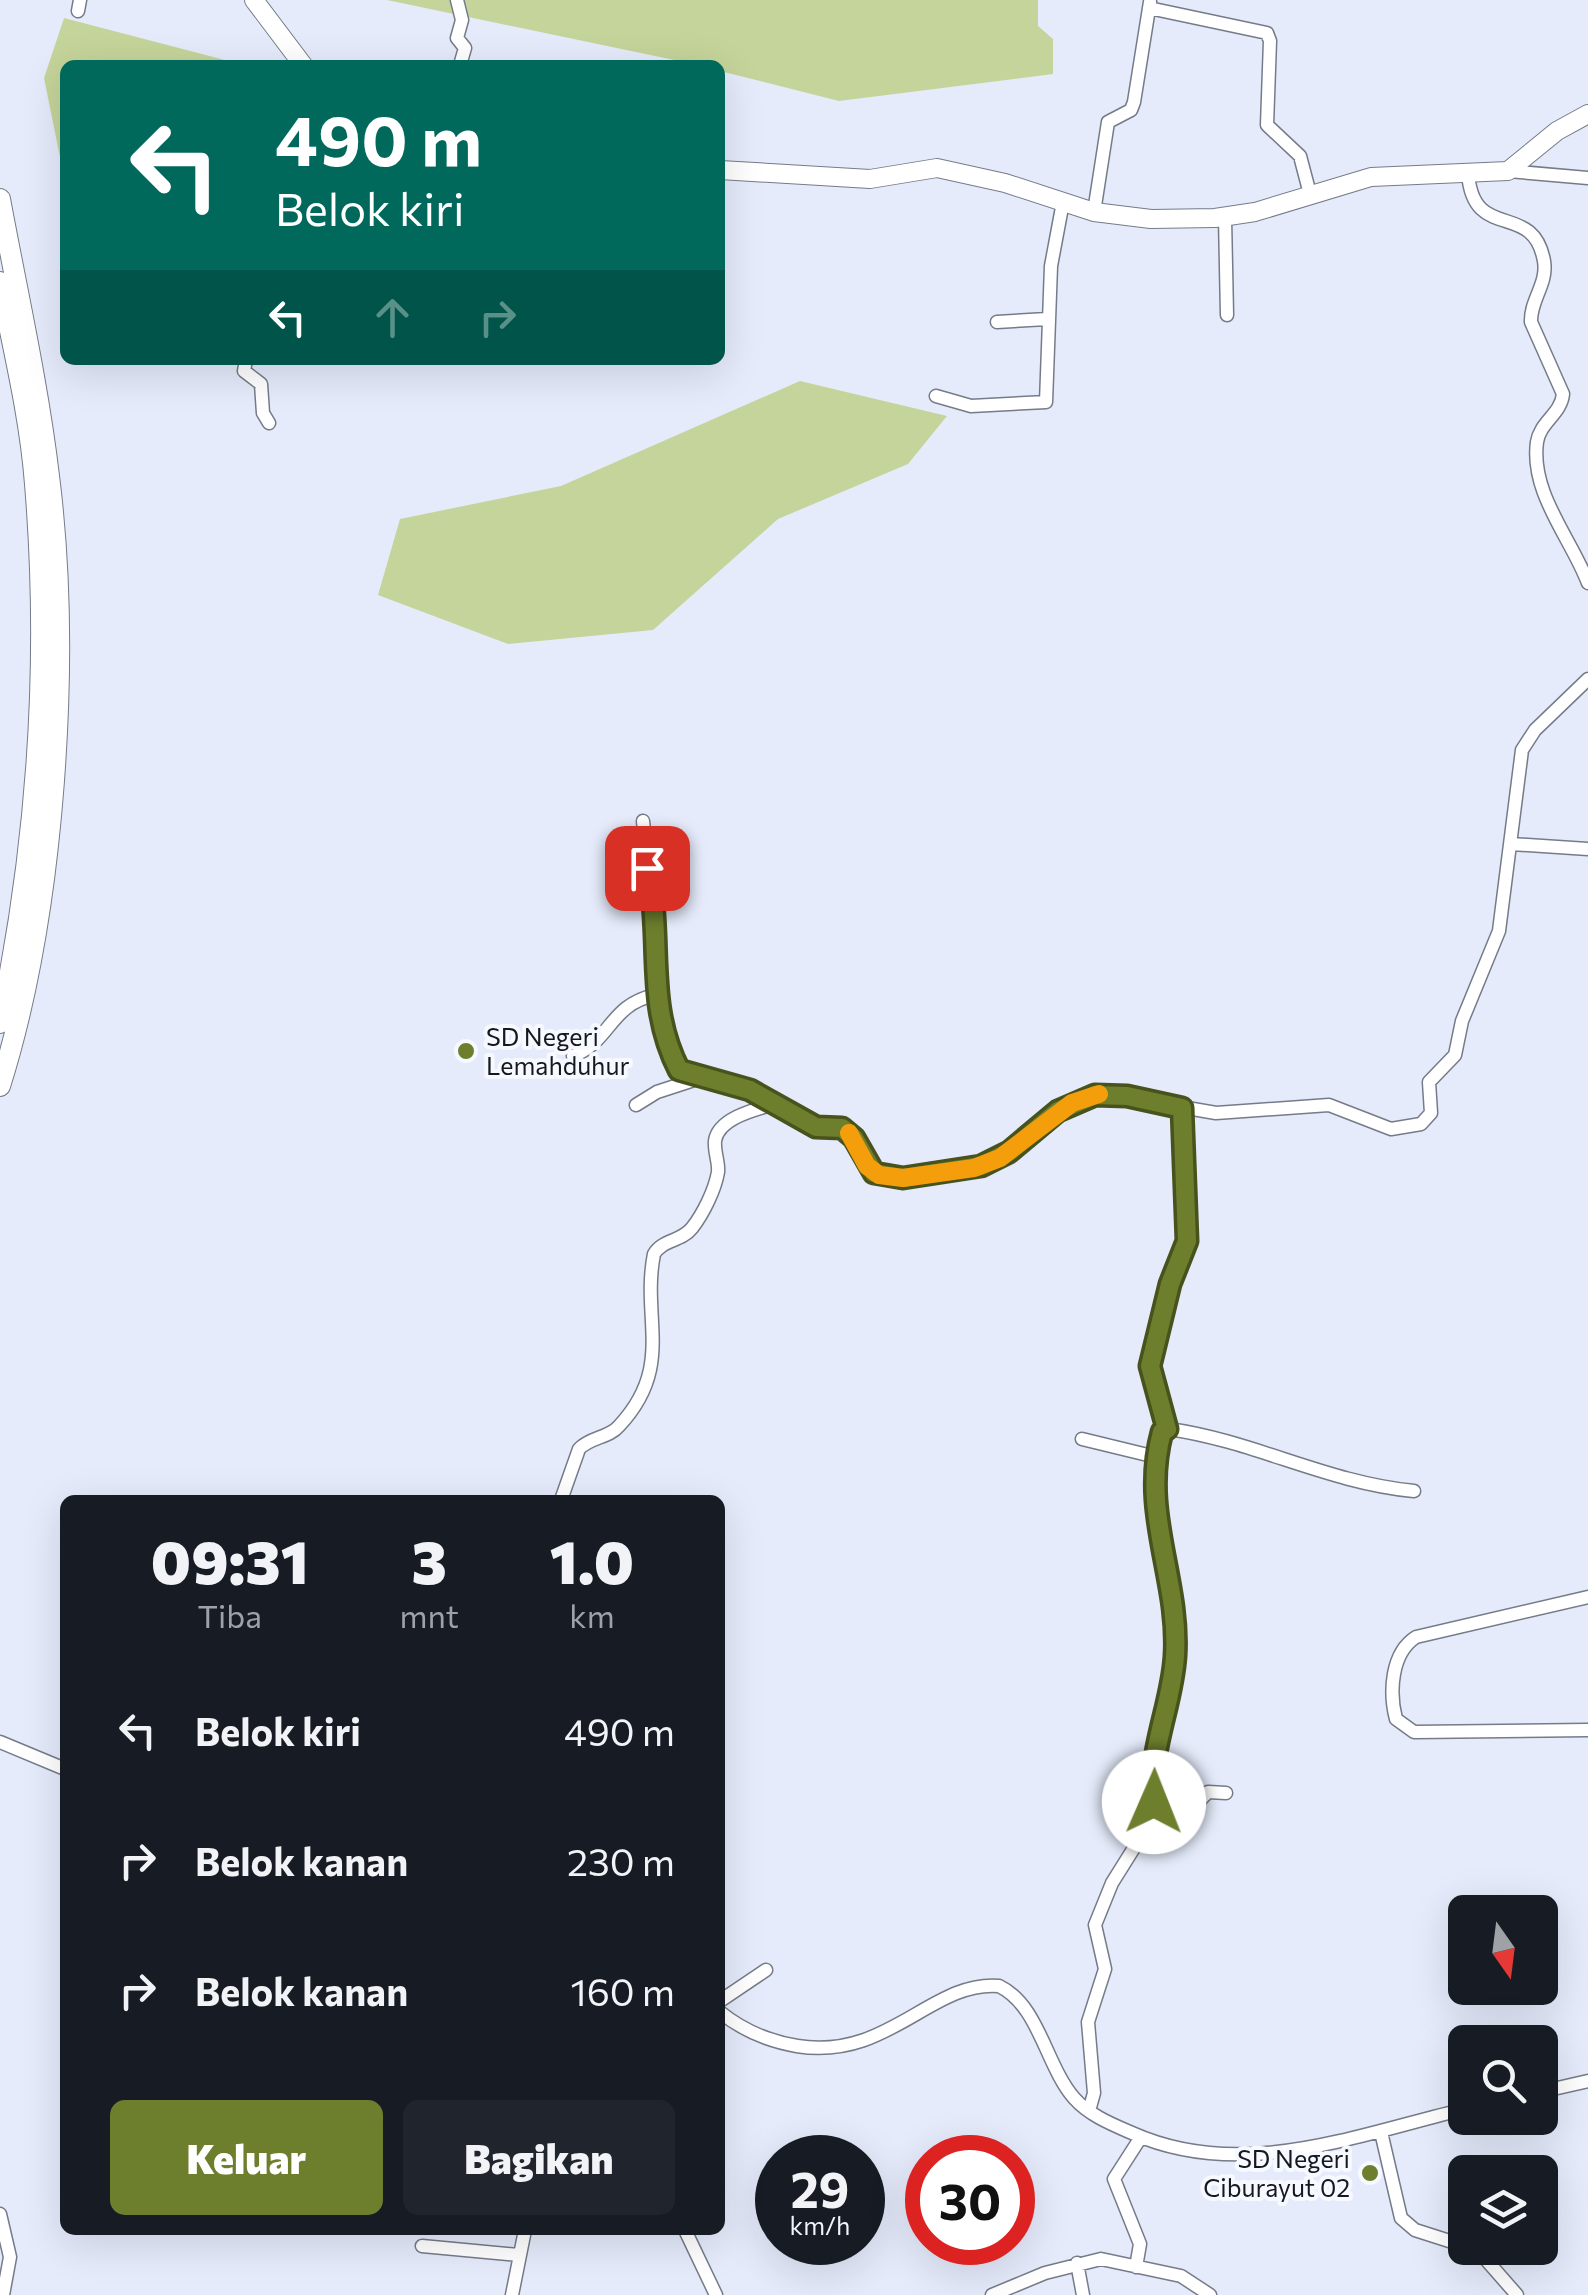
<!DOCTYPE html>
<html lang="id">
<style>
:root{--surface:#171b24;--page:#20242c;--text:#f1f3f6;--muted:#9ea1a6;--accent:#6d7e2d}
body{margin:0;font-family:Commissioner,sans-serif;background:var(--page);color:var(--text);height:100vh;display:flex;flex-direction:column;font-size:38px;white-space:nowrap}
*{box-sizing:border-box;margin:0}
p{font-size:32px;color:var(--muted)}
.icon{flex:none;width:55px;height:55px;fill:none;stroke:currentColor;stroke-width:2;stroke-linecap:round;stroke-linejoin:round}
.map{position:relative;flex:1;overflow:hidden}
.side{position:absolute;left:60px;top:1495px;width:665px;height:740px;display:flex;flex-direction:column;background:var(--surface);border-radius:15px;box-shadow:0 10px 40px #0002}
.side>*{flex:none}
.top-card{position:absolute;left:60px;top:60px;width:665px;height:305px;border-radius:15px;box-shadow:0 10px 40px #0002;background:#00695c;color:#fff;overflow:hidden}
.needle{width:65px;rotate:166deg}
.controls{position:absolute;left:1448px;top:1895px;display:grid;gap:20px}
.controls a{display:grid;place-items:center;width:110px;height:110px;border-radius:15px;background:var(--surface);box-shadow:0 10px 40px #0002;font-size:50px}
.speed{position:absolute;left:755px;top:2135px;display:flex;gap:20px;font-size:50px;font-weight:700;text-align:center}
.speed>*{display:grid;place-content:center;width:130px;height:130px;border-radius:50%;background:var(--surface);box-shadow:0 10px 40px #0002;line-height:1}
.speed small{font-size:25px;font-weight:400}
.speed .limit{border:15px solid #d22;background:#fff;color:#111}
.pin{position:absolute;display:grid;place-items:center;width:85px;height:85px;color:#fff;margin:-42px;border-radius:20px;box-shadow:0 5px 15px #0006}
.me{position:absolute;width:110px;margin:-55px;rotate:1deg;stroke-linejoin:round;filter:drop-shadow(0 0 8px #0008)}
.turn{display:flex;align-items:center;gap:35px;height:210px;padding:0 50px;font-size:45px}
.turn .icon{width:130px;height:130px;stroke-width:2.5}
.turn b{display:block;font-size:70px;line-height:85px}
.lanes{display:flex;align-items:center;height:95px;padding:0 50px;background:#0003;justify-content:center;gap:50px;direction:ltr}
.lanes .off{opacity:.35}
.eta{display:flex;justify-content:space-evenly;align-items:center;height:170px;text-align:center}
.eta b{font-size:60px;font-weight:800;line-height:70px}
.button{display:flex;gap:20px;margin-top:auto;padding:20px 50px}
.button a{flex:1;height:115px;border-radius:15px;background:var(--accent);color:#fff;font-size:40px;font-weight:800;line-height:115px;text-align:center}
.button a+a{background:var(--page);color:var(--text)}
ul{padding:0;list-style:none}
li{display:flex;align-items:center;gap:30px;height:130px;padding:0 50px}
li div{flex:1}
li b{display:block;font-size:38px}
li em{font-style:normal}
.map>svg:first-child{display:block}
.green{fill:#c5d49a}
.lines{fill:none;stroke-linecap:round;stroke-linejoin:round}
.minor-casing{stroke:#757b88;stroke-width:15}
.major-casing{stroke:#757b88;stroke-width:20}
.highway-casing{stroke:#757b88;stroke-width:22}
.minor{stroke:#fff;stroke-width:12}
.major{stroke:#fff;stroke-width:18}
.highway{stroke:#fff;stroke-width:20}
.route-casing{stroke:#47521d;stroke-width:25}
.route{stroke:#6d7e2d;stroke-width:18}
.slow{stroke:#f59e0b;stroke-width:18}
.poi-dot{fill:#6d7e2d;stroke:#f6f9ff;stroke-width:4}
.labels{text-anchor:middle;stroke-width:8;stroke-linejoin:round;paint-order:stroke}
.poi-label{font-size:25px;fill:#15181d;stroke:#f6f9ff;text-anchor:start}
</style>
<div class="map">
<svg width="1588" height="2295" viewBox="0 0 1588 2295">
<rect width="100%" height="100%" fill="#e5ebfb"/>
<path class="green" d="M387,0H1038V26L1053,39V74L839,101L720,71V65H698Z
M64,18L244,65H65V182L44,78Z
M800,381L947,416L908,464L778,519L653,630L508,644L378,595L400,519L561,486Z"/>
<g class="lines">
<defs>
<path id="minor" d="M457,0L462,20L457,38L465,48L460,65
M1149,8L1267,33L1270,41L1267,125L1300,156L1310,194
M78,11L80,0
M1508,171L1588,178
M1468,173C1473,244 1533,199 1544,261C1548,284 1530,300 1531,322L1563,394C1561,414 1540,422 1537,442C1530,493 1571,538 1588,583
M1094,212L1108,122L1131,110L1134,102L1150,2
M1225,218L1227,315
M997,322L1047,319
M246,360L244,371L261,384L263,413L269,423
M936,396L971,406L1046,402L1051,266L1063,202
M643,821L654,924L655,998L676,1066L684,1073L750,1090L771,1105
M1511,844L1588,849
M573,1056C612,1040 609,1005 655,995
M636,1105L657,1092L700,1078
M1167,1429L1149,1365L1170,1284L1187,1241L1181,1108
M1082,1439L1156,1457
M561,1500L579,1449C590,1437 609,1438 619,1426C675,1366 641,1319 654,1254C663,1239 681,1242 692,1228C703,1214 715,1190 718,1172C719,1162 714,1152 715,1141C718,1119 753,1110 771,1105L816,1127L842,1128L857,1144L871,1171L903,1178L981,1166L1009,1152L1041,1122L1072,1103L1106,1094L1216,1113L1329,1105L1391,1129L1421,1124L1431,1113L1429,1082L1455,1055L1462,1021L1499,931L1522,750L1535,730L1588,679
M1588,1597L1416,1637C1391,1653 1389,1692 1396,1719L1414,1732L1588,1730
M0,1742L65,1769
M1149,1831L1169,1832L1208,1792L1226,1793
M720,2001L766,1970
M720,2012C742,2030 768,2041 797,2046C888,2061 932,1980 999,1986C1039,2005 1046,2066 1074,2098C1089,2115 1111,2124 1132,2133C1241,2182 1356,2135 1465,2109
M1540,2092L1588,2081
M1089,2111L1094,2093L1088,2022L1105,1969L1095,1925L1112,1883L1154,1816V1756L1175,1657L1172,1607L1155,1511V1461L1162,1432L1169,1429C1254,1441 1328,1483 1414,1491
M1381,2132L1401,2218L1415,2230L1465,2246
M0,2214L10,2257L3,2295
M685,2230L716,2295
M422,2246L519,2255
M1468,2248L1482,2255L1517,2295
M1077,2263L1083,2295
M1136,2267L1140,2244L1114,2179L1141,2137
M512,2295L525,2230
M992,2295L1045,2273L1101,2259L1181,2276L1210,2295"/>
<path id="major" d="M254,0L303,65
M720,170L870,179L937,168L1005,183L1094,212L1151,219L1215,218L1255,212L1371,177L1508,171L1557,131L1588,114"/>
<path id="highway" d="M0,199C17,291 38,383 49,476C72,658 55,911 0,1086
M0,282C13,348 30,417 35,484C50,665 37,846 0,1023"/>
</defs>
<use href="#minor" class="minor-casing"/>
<use href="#major" class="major-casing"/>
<use href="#highway" class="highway-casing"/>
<use href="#minor" class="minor"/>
<use href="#major" class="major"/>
<use href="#highway" class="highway"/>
</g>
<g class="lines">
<defs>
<path id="route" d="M647,868C664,938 644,1002 679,1070L750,1090L816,1127L842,1128L854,1138L874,1173L903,1178L981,1166L1009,1152L1058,1111L1095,1095L1127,1096L1182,1108L1187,1241L1170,1284L1150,1366L1167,1429L1162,1432C1140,1513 1180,1579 1175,1656C1172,1706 1148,1750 1154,1802"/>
</defs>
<use href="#route" class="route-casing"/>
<use href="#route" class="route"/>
<path class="slow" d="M849,1133L867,1166L879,1175L903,1178L974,1168L1000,1158L1072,1103L1099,1094"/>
</g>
<g class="poi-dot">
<circle cx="466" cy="1051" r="10"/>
<circle cx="1370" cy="2173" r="10"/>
</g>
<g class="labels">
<g class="poi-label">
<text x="486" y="1046">SD Negeri<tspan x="486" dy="29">Lemahduhur</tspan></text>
<text x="1350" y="2168" text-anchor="end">SD Negeri<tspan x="1350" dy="29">Ciburayut 02</tspan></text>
</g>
</g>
</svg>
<div class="controls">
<a><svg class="needle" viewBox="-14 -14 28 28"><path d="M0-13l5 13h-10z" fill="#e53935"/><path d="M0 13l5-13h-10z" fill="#9ea1a6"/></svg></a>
<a><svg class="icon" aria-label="search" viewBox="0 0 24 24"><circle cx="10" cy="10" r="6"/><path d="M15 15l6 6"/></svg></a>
<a><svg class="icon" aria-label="layers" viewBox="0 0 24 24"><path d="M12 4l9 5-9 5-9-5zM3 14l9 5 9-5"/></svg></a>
</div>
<div class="speed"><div>29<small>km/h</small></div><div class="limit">30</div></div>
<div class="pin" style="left:647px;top:868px;background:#d93025"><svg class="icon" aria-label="arrive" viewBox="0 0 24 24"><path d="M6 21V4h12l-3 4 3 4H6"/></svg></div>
<svg class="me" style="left:1154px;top:1802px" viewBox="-20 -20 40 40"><circle r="19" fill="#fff"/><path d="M0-13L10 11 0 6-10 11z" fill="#6d7e2d"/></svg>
<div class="top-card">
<div class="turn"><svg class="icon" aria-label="left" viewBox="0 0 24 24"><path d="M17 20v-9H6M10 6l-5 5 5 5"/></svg><div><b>490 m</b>Belok kiri</div></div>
<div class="lanes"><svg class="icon" aria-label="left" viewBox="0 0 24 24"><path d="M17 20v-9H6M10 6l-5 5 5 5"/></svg><svg class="icon off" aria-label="ahead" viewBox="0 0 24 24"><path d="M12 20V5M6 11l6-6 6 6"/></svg><svg class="icon off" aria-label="right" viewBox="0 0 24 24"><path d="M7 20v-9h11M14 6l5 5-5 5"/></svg></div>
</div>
<section class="side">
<div class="eta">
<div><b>09:31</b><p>Tiba</p></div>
<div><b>3</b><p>mnt</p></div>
<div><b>1.0</b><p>km</p></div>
</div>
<ul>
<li><svg class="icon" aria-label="left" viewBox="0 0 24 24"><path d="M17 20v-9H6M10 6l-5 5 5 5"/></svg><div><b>Belok kiri</b></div><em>490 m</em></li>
<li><svg class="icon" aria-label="right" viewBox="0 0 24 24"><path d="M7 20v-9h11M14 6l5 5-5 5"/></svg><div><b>Belok kanan</b></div><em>230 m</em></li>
<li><svg class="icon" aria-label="right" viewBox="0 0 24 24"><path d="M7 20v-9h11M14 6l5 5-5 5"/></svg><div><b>Belok kanan</b></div><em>160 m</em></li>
</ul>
<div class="button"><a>Keluar</a><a>Bagikan</a></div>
</section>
</div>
